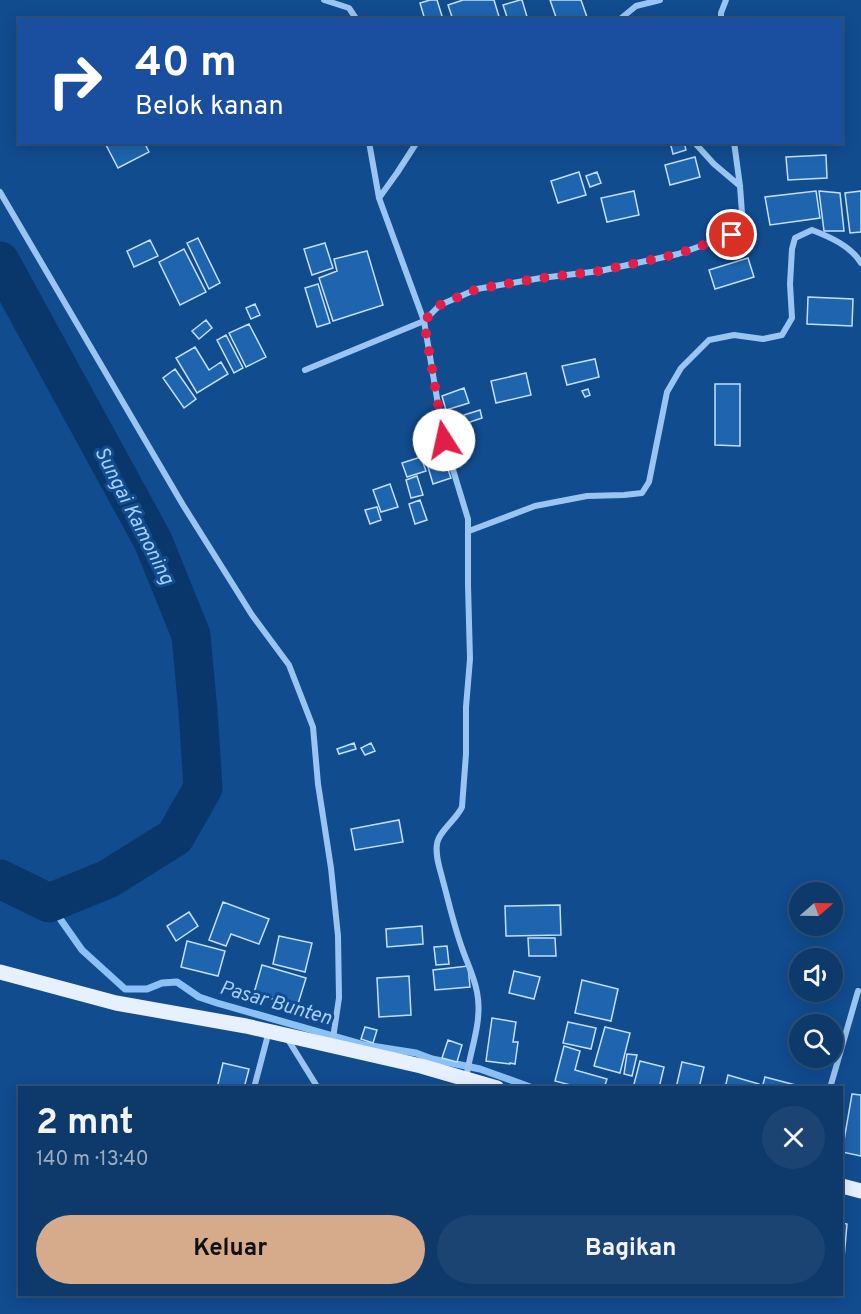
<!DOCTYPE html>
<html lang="id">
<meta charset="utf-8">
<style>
:root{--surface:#0d396b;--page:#1b4473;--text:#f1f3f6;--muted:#9aacc1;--line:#2d537e;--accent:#d6ab8b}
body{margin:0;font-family:Overpass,sans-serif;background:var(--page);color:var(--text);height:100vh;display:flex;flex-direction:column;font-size:22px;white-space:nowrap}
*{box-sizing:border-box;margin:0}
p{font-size:20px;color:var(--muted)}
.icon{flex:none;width:33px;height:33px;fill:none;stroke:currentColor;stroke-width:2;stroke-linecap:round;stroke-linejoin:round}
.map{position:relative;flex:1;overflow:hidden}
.details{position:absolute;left:18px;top:1086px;width:825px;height:210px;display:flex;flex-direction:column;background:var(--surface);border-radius:0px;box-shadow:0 3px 15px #0003,0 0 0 2px var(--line)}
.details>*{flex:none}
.hud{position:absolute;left:18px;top:18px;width:825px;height:126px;border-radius:0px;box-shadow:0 3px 15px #0003,0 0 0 2px var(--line);background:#1a4fa0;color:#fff;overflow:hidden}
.needle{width:39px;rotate:70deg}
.buttons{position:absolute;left:789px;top:882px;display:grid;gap:12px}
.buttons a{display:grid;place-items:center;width:54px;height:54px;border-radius:50%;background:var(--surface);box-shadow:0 3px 15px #0003,0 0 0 2px var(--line);font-size:30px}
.pin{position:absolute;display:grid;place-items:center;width:51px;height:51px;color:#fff;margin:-26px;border:3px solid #fff;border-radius:50%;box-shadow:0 2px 6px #0007}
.me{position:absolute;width:66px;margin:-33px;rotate:350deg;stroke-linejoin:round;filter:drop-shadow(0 0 4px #0008)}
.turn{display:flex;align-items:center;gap:21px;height:126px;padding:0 18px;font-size:27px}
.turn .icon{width:78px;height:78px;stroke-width:2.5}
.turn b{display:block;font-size:42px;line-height:51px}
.round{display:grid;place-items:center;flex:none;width:63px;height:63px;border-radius:32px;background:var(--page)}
.overview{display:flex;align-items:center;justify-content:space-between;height:102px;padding:0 18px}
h1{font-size:36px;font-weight:700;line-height:45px}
.button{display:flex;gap:12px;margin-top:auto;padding:12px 18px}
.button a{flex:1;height:69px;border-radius:36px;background:var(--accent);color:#111;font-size:24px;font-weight:700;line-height:69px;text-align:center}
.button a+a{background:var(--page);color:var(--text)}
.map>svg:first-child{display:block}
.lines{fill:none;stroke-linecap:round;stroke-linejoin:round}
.stream{stroke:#8cc1f6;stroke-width:7}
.river{stroke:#0a376b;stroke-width:39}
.building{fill:#1e64af;stroke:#c2dffd;stroke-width:1.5}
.street{stroke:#9ac5f2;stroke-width:6}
.primary{stroke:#e6f0ff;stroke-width:15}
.route{stroke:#e11d48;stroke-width:10;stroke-dasharray:0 18}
.labels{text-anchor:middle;stroke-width:6;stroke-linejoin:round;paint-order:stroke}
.water-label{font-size:20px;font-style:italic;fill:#a6cffa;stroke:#114c8f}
</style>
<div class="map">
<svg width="861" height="1314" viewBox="0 0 861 1314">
<rect width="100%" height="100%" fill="#114c8f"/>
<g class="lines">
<path class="stream" d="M49,903L82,950L125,989H147L162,983L177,982L199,997L217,1003L365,1045L416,1053L432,1059L480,1069L533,1088"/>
<path class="river" d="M0,261L153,541L191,635L198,711L203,788L175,837L108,879L49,903L0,879"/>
</g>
<path class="building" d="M430,0H437L442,16L431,20H425L420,3Z
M463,0H494L500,20H453L448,5Z
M520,0H522L528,20H508L503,5Z
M550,0H581L588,20H557Z
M144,142L149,152L118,168L105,143Z
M670,142H684L686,150L673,154Z
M826,155L827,178L788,180L786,157Z
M695,157L700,177L670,185L665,165Z
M579,172L586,195L558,203L551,181Z
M597,172L601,183L590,187L586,176Z
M634,191L639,215L607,222L601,198Z
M816,191L820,218L770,225L765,197Z
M819,191L840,193L844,231H824Z
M861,191V232L850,233L845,193Z
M198,238L220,283L209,289L187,243Z
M150,240L158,256L134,267L127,251Z
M325,243L333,268L312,275L304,249Z
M184,249L206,292L180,305L159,262Z
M367,251L383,305L333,321L319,278L337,271L334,259Z
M748,258L754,277L715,289L709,270Z
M318,284L330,323L317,327L305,288Z
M808,297L853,299L852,326L807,324Z
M255,304L260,315L251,319L246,308Z
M206,320L212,328L199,339L192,331Z
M249,324L266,357L246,367L229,333Z
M226,335L243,368L234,373L217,340Z
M195,347L209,370L221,362L228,374L197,393L176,358Z
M595,359L599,377L567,385L562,366Z
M175,369L196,399L184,408L163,378Z
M526,373L531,395L496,403L491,381Z
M715,384H740V446L715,445Z
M464,388L469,403L446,410L442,396Z
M588,389L590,395L585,397L582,391Z
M480,410L482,418L467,423L464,415Z
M443,455L451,478L433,484L426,460Z
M421,457L426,471L407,477L402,463Z
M417,476L423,495L411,498L406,480Z
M390,484L398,507L381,512L373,490Z
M420,500L427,520L415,524L409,504Z
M377,507L381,520L370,524L365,510Z
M354,743L356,749L339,754L337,749Z
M371,743L375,751L365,755L361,748Z
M399,820L403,842L355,850L351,829Z
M223,902L269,919L259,944L231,934L226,946L209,940Z
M560,905L561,935L506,936L505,906Z
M189,912L198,926L176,941L167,926Z
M422,926L423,944L387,947L386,929Z
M279,936L312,943L305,972L273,964Z
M528,938H555L556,956H529Z
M187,941L225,951L218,976L181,967Z
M447,946L449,964L436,965L434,947Z
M262,965L306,978L297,1007L254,993Z
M468,966L470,987L435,990L433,970Z
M514,971L540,977L534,999L509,993Z
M409,976L411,1015L379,1017L377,978Z
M582,980L618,989L611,1021L575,1013Z
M492,1018L516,1022L513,1042H518L515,1064L510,1063V1064L486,1061Z
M568,1022L596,1028L591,1049L563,1043Z
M365,1027L377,1030L373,1043L361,1039Z
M605,1027L630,1033L620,1073L594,1066Z
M448,1040L462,1045L457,1062L442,1058Z
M564,1046L580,1051L575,1070L607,1079L604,1088H582L555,1081Z
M627,1054L637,1055L632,1076L624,1074Z
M640,1061L664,1067L659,1088H633Z
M682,1062L704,1067L699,1088H676Z
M223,1063L249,1069L244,1088H217Z
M728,1075L759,1084L758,1088H725Z
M765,1077L803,1087L802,1088H762Z
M852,1094L861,1095V1156L842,1152Z
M842,1223L847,1224L844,1258H842Z"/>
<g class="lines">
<path class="street" d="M324,0L349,8L357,20
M619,20L636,6L660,0
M721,20V13L726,0
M694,142L714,164L740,186
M0,192L183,505L252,615L289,665L313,727L318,784L331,868L338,936L339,998L332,1045
M379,198L397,173L417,142
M305,370L424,321L379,198L369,142
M469,531L535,506L587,496L624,495L642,493L649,482L667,392L681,368L709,340L734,335L763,339L782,335L792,318L790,284L792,249L795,238L812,230C830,237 851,246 861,263
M287,1038L318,1088
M466,1079C470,1050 483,1021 477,992C474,976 467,963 462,948C454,926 449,903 443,881C440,869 435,856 437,844C438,832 457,819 462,807L466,754V707L470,659L468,585V519L444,440L424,321L440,305L477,289L541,278L600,271L678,254L732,235L741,225L742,213L740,186L734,142
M254,1088L269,1031
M830,1088L858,991"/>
<path class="primary" d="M0,972L116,1003L246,1026L421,1066L497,1088
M842,1186L861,1191"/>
</g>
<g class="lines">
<path class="route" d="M444,440L424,321L440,305L477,289L542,278L600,271L678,254L732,235"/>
</g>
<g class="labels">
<g class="water-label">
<text transform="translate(135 515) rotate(63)" y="7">Sungai Kamoning</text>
<text transform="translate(276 1002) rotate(16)" y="7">Pasar Bunten</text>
</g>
</g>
</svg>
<div class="buttons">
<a><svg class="needle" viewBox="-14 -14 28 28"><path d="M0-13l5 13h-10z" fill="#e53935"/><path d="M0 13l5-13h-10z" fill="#9aacc1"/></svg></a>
<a><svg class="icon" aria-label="sound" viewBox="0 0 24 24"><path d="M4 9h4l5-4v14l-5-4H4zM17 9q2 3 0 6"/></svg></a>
<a><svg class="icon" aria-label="search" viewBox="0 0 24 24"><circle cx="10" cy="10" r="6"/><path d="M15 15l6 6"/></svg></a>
</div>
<div class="pin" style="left:732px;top:235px;background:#d93025"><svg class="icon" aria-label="arrive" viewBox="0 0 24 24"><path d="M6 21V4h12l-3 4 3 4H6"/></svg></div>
<svg class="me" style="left:444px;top:440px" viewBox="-20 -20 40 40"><circle r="19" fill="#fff"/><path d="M0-13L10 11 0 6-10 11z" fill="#e11d48"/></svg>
<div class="hud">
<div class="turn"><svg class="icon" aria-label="right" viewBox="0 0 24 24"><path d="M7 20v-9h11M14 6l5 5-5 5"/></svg><div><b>40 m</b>Belok kanan</div></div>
</div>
<section class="details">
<div class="overview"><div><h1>2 mnt</h1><p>140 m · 13:40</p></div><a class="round"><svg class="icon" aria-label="close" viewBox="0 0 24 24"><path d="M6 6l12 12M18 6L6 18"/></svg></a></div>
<div class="button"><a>Keluar</a><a>Bagikan</a></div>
</section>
</div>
